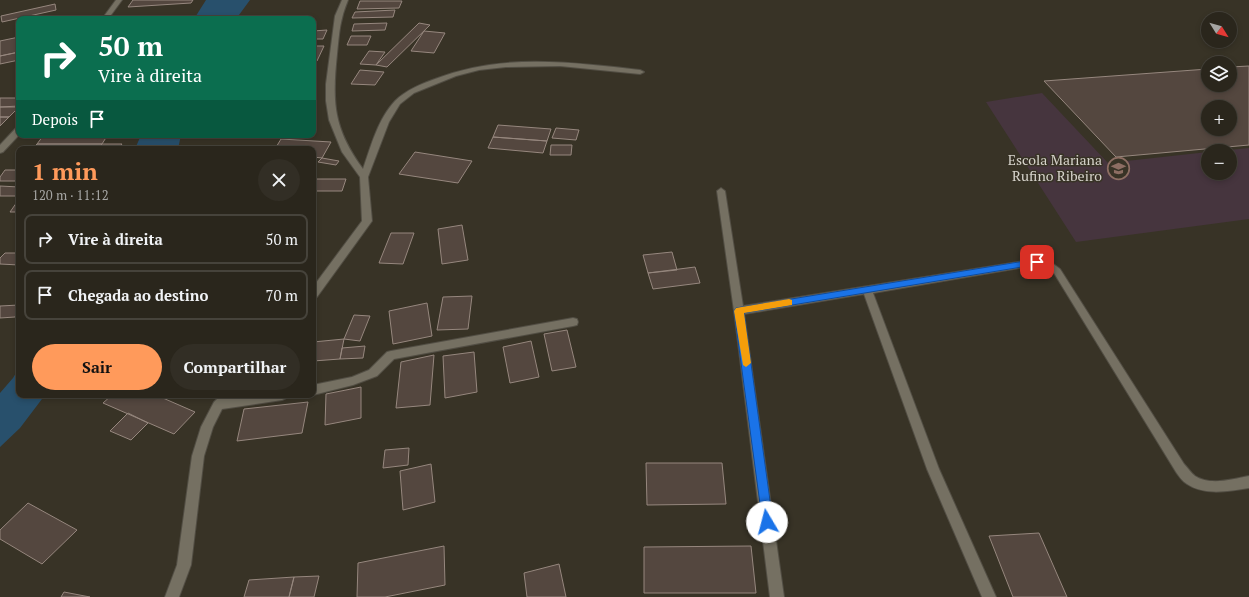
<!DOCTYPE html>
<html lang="pt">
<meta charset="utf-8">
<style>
:root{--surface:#2a261c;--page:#322e25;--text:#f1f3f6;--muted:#a5a5a3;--line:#46433b;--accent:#ff9a5b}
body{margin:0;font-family:"PT Serif",serif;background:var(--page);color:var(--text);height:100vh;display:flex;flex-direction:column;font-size:15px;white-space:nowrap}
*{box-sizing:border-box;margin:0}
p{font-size:13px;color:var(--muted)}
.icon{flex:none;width:22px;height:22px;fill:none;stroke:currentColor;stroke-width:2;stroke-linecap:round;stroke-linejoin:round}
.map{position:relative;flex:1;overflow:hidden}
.panel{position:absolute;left:16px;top:146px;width:300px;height:252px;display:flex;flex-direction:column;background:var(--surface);border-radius:8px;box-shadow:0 2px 6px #0003,0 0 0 1px var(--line)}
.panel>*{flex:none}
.guide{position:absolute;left:16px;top:16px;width:300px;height:122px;border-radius:8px;box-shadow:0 2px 6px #0003,0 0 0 1px var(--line);background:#0b6e4f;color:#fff;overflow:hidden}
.needle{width:26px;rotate:127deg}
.buttons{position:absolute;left:1201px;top:12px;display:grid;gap:8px}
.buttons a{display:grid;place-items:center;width:36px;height:36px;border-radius:50%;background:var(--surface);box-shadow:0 2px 6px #0003,0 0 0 1px var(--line);font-size:20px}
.pin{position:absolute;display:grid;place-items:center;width:34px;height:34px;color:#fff;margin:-17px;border-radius:8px;box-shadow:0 2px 6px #0006}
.me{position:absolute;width:44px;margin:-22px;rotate:352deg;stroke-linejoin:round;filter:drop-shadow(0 0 3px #0008)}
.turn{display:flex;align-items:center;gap:14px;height:84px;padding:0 16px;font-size:18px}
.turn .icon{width:52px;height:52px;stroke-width:2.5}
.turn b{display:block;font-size:28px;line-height:34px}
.then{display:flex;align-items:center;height:38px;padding:0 16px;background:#0003;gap:8px;font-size:15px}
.round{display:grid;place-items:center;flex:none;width:42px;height:42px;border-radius:21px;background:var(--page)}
.head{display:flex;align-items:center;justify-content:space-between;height:68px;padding:0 16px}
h1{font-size:24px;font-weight:700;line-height:30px;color:var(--accent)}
.action{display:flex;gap:8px;margin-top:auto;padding:8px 16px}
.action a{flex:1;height:46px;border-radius:24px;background:var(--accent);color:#111;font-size:16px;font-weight:700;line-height:46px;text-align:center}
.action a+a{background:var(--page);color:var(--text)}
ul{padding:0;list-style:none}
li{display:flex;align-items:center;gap:12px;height:50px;margin:0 8px 6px;padding:0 8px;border:2px solid var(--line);border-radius:8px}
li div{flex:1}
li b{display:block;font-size:15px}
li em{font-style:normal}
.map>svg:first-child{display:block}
.education{fill:#46353e}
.water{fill:#28506c}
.building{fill:#54473f;stroke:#96877e;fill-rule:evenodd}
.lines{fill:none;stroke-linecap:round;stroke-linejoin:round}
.minor-casing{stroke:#524e44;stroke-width:2}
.minor{fill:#757062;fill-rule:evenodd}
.route{fill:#1a73e8;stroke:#114b97}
.slow{fill:#f59e0b}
.labels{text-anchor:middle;stroke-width:3;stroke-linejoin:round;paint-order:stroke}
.poi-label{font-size:14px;fill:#d6d3cb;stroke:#383326;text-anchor:end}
</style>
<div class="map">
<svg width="1249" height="597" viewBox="0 0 1249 597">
<rect width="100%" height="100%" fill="#383326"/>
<path class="education" d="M1042,93L1108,163L1208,152V173H1230V151H1220L1249,148V219L1076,242L986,102Z"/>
<path class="water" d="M206,0H250L236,19H194Z
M141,135H181L178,149H135Z
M19,368V395H45L20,428L0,447V393L13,378Z"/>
<path class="building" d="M133,0H193L191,3L128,7Z
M360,1H402L399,8L357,9Z
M55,4L56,10L2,22L1,16Z
M395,10L393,17L352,18L355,12Z
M161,16L159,19H142V17Z
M387,23L385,30L352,31L354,24Z
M419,23L430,25L387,67L376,65Z
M327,30L323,39H313V31Z
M424,31L445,33L434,53L411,51Z
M351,36H371L367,45H347Z
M19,37V52L0,56V41Z
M313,46H324L317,61H313Z
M369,51L385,52L376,65L360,64Z
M19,52V60L0,64V56Z
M1249,66V145L1116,157L1044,81L1208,69V85H1230V67ZM1208,107H1230V129H1208Z
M360,70L384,72L375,85L351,84Z
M0,98H19V106L0,107Z
M0,107H19L9,117H0Z
M0,117H9L0,126Z
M498,125L551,129L547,141L493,137Z
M556,128L579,130L576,140L552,138Z
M43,136H107L102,144H37Z
M493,137L547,141L543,153L488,148Z
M281,139L331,142L322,158L313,157V149H275Z
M37,144H102L97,149H32Z
M102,144H122L118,149H97Z
M551,145H572L571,155H550Z
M415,152L472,161L458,183L399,174Z
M322,158L339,161L336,165L318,162Z
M5,170H19V181H0V177Z
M313,179H346L342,191H313Z
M0,186L19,187V196H0Z
M17,202H19V212H10Z
M462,225L468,260L442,264L438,229Z
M391,233H414L403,264L379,263Z
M672,252L677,270L648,273L643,255Z
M5,253H19V265L0,264V258Z
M695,267L700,283L653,289L648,273Z
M472,296L468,329L437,330L443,297Z
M427,303L432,336L393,344L389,311Z
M19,305V311L15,317L0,318V306Z
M354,315L370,316L360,341L344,339Z
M567,330L576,367L552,371L544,334Z
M344,339L340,359L313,361V342Z
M531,341L539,377L510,383L503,347Z
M365,346L363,358L340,359L342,348Z
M474,352L477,392L445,398L443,356Z
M434,355L430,405L396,408L401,362Z
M361,387V418L325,425L326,394Z
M112,395H156L195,412L174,434L103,403Z
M308,402L302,433L237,441L244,409Z
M128,413L148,423L131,440L110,431Z
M409,448L408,465L383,468L385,450Z
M646,463H722L726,504L647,505Z
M431,464L435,502L403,510L400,471Z
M28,503L77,530L42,564L0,539V530Z
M1039,533L1067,597H1013L989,536Z
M444,546L445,585L385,597H357L358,563Z
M751,546L756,593H644V547Z
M559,564L566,597H527L524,573Z
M319,576L314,597H289L294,577Z
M294,577L289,597H244L249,580Z
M64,592L90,597H61Z"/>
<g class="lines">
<defs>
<path id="minor" d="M116,0H122L108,19H102Z
M342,0H348C340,19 339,33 337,54C332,102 333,128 363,169C371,146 378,119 395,101C406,90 421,84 435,79C501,53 571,62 640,70L644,72L640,74L560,66L506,67L479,70L456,76L414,93L400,104L389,122L368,177L372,221L317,297L313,298V287L362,221L360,177L342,152L329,120L326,101V84L335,16Z
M16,128H19V135L3,152L0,153V145Z
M721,188L725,191L743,306L1037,259L1052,263L1060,269L1184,464C1188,468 1191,473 1195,476C1210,486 1233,479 1249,476V488C1229,491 1205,496 1187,484C1182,481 1179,476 1176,472L1054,273L1046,268L1037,265L873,293L939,469L996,597H982L927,469L864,294L744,314L784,597H770L734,311L717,191Z
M573,318L577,319L578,322L577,325L573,326L394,359L377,376L353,385L313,395V385L352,377L369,370L387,352L391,351Z
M221,395H234L232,398L252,395H288L286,398L282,400L222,409L213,427L204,456L191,565L179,597H165L177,565L192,456L201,427L214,402Z"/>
</defs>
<use href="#minor" class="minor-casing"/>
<use href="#minor" class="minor"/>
</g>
<path class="route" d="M1037,259L1040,260V264L744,313L773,522L771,526L767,527L763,526L734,311L736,308Z"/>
<path class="slow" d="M789,299L792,300V305L744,313L751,363L746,367L743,365L734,311L736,308Z"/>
<defs>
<symbol id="school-ring" viewBox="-11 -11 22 22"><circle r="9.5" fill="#383326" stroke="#8d6e63" stroke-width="1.5"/><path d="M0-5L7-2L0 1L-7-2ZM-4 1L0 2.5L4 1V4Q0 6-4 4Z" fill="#8d6e63"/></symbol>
</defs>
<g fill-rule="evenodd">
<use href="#school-ring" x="1106" y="156" width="25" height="25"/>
</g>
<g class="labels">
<g class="poi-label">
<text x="1102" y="165">Escola Mariana<tspan x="1102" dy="16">Rufino Ribeiro</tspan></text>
</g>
</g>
</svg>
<div class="buttons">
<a><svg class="needle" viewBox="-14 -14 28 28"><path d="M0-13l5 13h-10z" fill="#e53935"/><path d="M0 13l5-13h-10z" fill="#a5a5a3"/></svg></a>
<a><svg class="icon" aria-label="layers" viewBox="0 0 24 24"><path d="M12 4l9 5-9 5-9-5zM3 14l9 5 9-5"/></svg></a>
<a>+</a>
<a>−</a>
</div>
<div class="pin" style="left:1037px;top:262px;background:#d93025"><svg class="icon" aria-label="arrive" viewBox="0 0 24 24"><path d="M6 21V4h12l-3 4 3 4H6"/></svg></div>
<svg class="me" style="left:767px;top:522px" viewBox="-20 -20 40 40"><circle r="19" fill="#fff"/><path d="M0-13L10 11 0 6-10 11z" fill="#1a73e8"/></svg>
<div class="guide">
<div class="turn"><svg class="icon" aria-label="right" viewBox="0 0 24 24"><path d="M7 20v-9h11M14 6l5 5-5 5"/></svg><div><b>50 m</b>Vire à direita</div></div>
<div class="then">Depois<svg class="icon" aria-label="arrive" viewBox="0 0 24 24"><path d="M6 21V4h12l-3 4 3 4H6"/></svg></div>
</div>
<section class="panel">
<div class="head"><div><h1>1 min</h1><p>120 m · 11:12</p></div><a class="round"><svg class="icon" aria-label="close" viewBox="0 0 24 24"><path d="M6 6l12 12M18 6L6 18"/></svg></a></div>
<ul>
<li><svg class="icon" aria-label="right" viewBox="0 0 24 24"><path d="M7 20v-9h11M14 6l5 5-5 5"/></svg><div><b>Vire à direita</b></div><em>50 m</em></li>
<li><svg class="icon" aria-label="arrive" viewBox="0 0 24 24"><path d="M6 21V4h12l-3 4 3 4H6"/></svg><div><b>Chegada ao destino</b></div><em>70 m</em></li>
</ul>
<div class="action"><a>Sair</a><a>Compartilhar</a></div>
</section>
</div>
